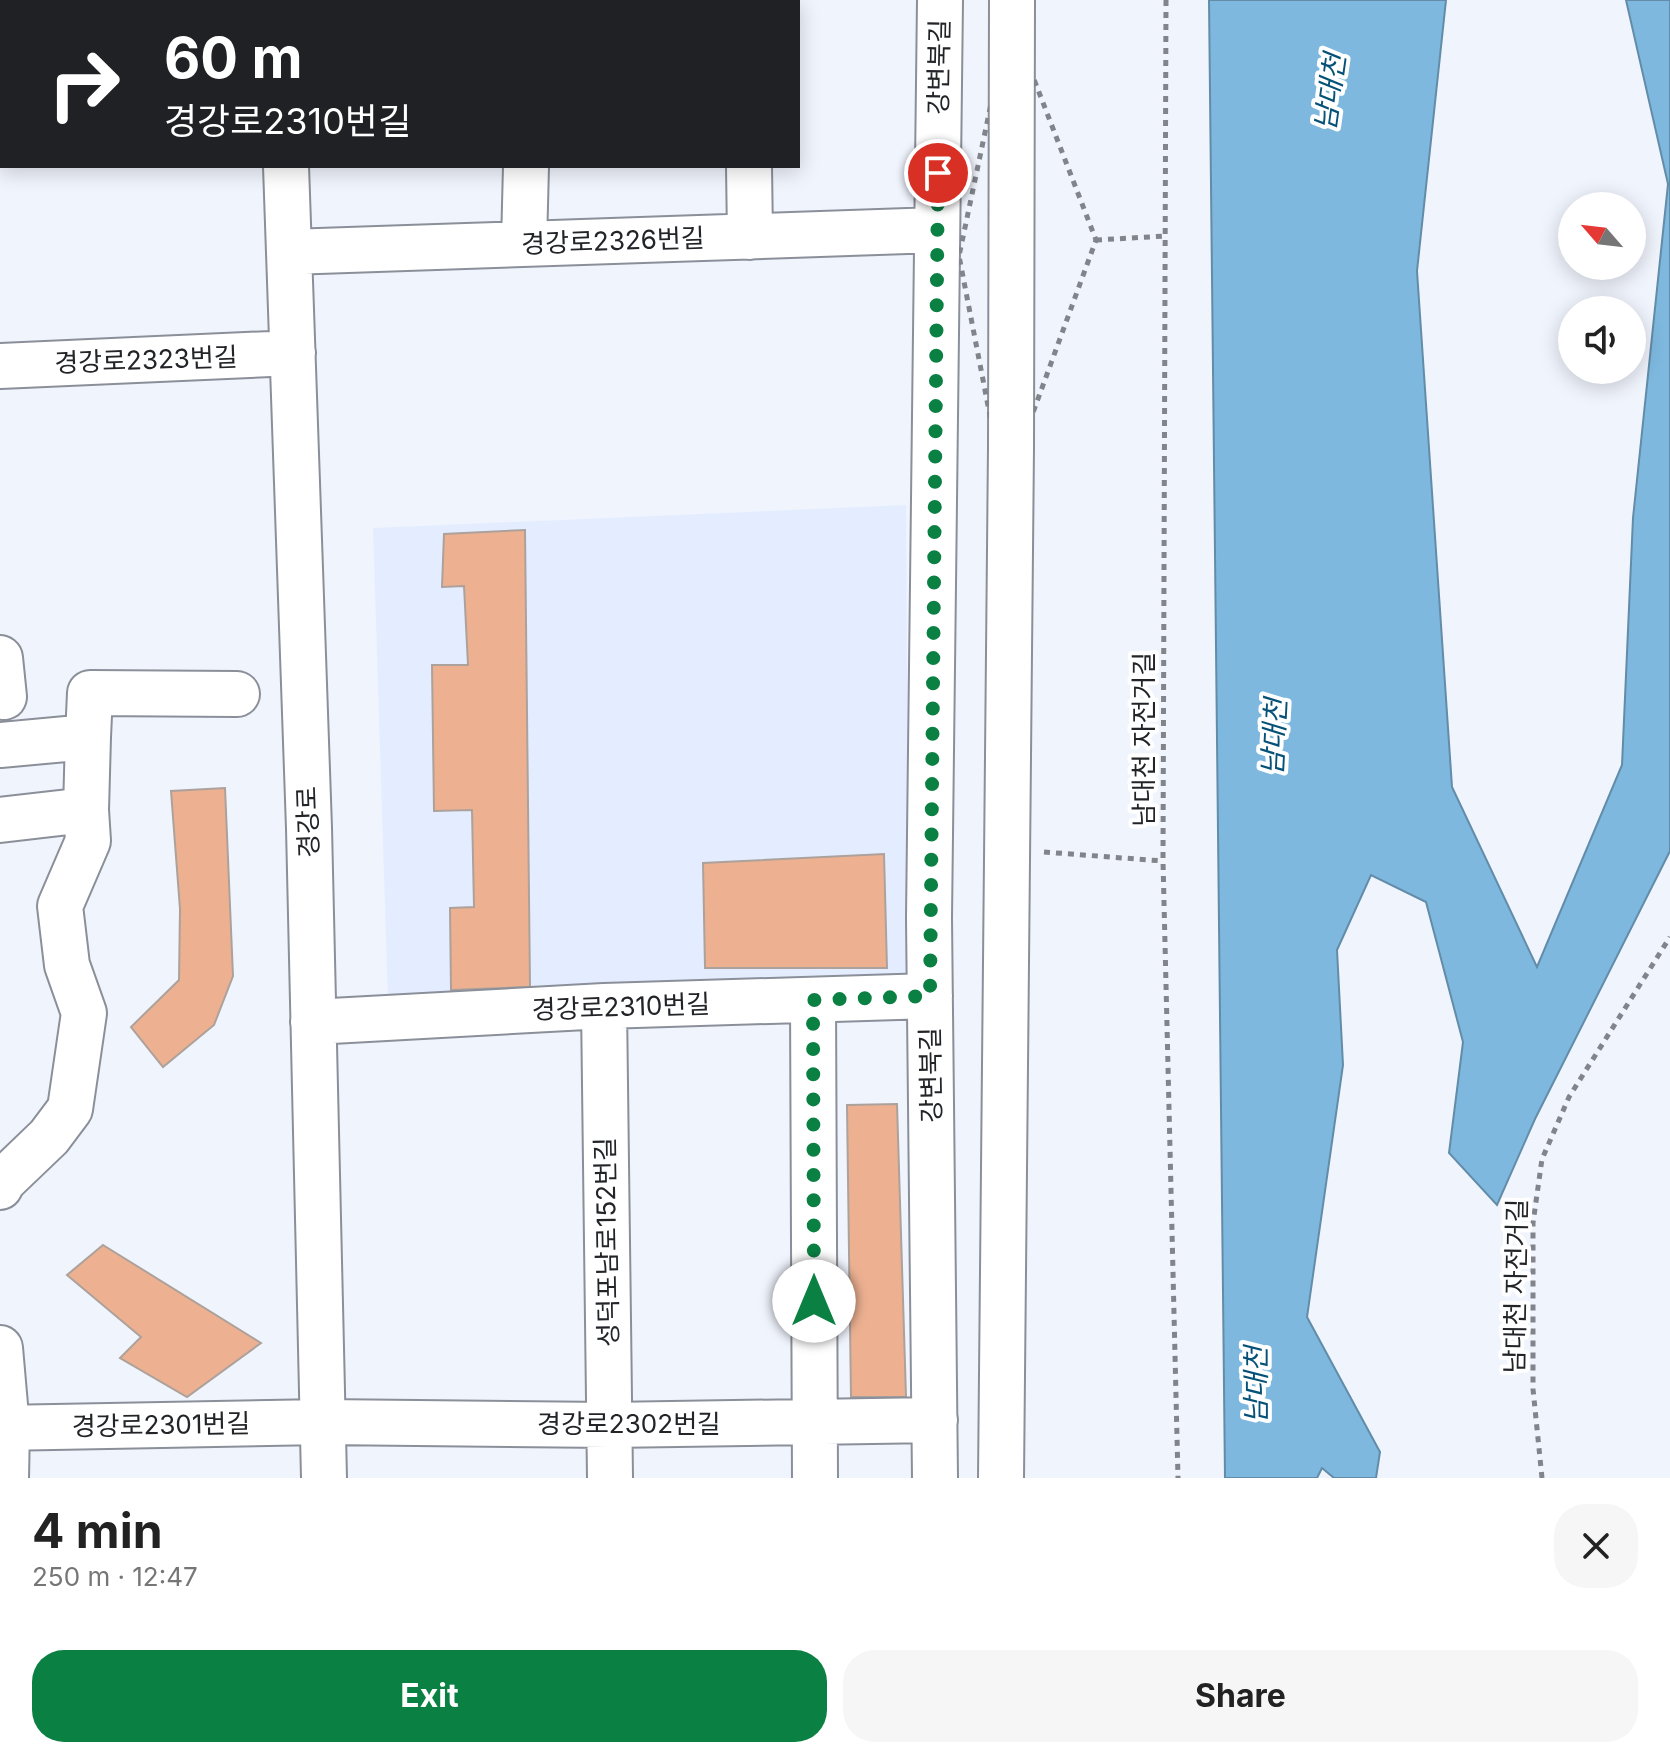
<!DOCTYPE html>
<meta charset="utf-8">
<style>
:root{--surface:#fff;--page:#f6f6f6;--text:#222;--muted:#767676;--accent:#0b8043}
body{margin:0;font-family:Inter,"Noto Sans KR",sans-serif;background:var(--page);color:var(--text);height:100vh;display:flex;flex-direction:column;font-size:30px;white-space:nowrap}
*{box-sizing:border-box;margin:0}
p{font-size:26px;color:var(--muted)}
.icon{flex:none;width:44px;height:44px;fill:none;stroke:currentColor;stroke-width:2;stroke-linecap:round;stroke-linejoin:round}
.map{position:relative;height:1478px;overflow:hidden}
.panel{display:flex;flex-direction:column;background:var(--surface);flex:1}
.panel>*{flex:none}
.hud{position:absolute;left:0px;top:0px;width:800px;height:168px;box-shadow:0 4px 20px #0003;background:#202124;color:#fff;overflow:hidden}
.needle{width:52px;rotate:298deg}
.fabs{position:absolute;left:1558px;top:192px;display:grid;gap:16px}
.fabs a{display:grid;place-items:center;width:88px;height:88px;border-radius:50%;background:var(--surface);box-shadow:0 4px 20px #0003;font-size:40px}
.pin{position:absolute;display:grid;place-items:center;width:68px;height:68px;color:#fff;margin:-34px;border:4px solid #fff;border-radius:50%;box-shadow:0 2px 8px #0007}
.me{position:absolute;width:88px;margin:-44px;rotate:0deg;stroke-linejoin:round;filter:drop-shadow(0 0 6px #0008)}
.turn{display:flex;align-items:center;gap:28px;height:168px;padding:0 32px;font-size:36px}
.turn .icon{width:104px;height:104px;stroke-width:2.5}
.turn b{display:block;font-size:56px;line-height:68px}
.round{display:grid;place-items:center;flex:none;width:84px;height:84px;border-radius:32px;background:var(--page)}
.overview{display:flex;align-items:center;justify-content:space-between;height:136px;padding:0 32px}
h1{font-size:48px;font-weight:700;line-height:60px}
.cta{display:flex;gap:16px;margin-top:auto;padding:16px 32px}
.cta a{flex:1;height:92px;border-radius:32px;background:var(--accent);color:#fff;font-size:32px;font-weight:700;line-height:92px;text-align:center}
.cta a+a{background:var(--page);color:var(--text)}
.map>svg:first-child{display:block}
.built{fill:#e4edff}
.water{fill:#7eb8df;stroke:#628ca8;stroke-width:2}
.building{fill:#edb192;stroke:#aca19b;stroke-width:2}
.lines{fill:none;stroke-linecap:round;stroke-linejoin:round}
.minor-casing{stroke:#8a8f99;stroke-width:48}
.path{stroke:#81848b;stroke-width:5;stroke-dasharray:6 6;stroke-linecap:butt}
.minor{stroke:#fff;stroke-width:44}
.route{stroke:#0b8043;stroke-width:14;stroke-dasharray:0 25.2}
.labels{text-anchor:middle;stroke-width:8;stroke-linejoin:round;paint-order:stroke}
.street-label{font-size:26px;fill:#222428;stroke:#fff}
.water-label{font-size:28px;font-style:italic;fill:#065177;stroke:#fff}
</style>
<div class="map">
<svg width="1670" height="1478" viewBox="0 0 1670 1478">
<rect width="100%" height="100%" fill="#f0f4fd"/>
<path class="built" d="M906,505L909,988L388,1001L373,528Z"/>
<path class="water" d="M1209,0H1446L1417,271L1452,787L1537,967L1622,765L1633,518L1668,184L1626,0H1670V851L1535,1119L1497,1205L1449,1153L1463,1042L1426,902L1371,875L1337,950L1343,1065L1307,1317L1380,1452L1376,1478H1334L1322,1468L1317,1478H1225Z"/>
<path class="building" d="M525,530L530,987L451,990L450,908L474,907L472,810L434,811L432,665H468L464,586L442,587L444,534Z
M225,788L233,976L214,1025L163,1067L131,1027L179,980L180,909L171,791Z
M884,854L887,968H705L703,863Z
M897,1104L906,1397H851L847,1105Z
M103,1245L261,1343L187,1397L120,1358L141,1337L67,1275Z"/>
<g class="lines">
<defs>
<path id="minor" d="M281,0V2
M747,0V2
M529,2V0
M286,166L309,828L324,1478
M749,166L750,237
M524,244L526,166
M289,252L937,230
M0,366L293,353
M0,658L4,697
M0,745L88,737L90,693L237,694
M86,810L88,737
M0,820L86,810L88,841L60,906L67,965L84,1013L70,1109L49,1137L3,1181L0,1187
M813,1000L815,1478
M604,1006L610,1478
M313,1022L604,1006L930,996
M0,1348L7,1428L6,1478
M0,1428L323,1422L609,1425L935,1420
M935,1478L929,918L940,0
M1001,1478L1011,447L1012,0"/>
</defs>
<use href="#minor" class="minor-casing"/>
<path class="path" d="M1166,0L1163,861L1178,1478
M1030,69L1096,240L1027,429L1011,447L990,416L959,256L991,104L1012,72Z
M1096,240L1166,236
M1044,852L1163,861
M1542,1478L1533,1389V1223L1542,1159L1569,1097L1670,937"/>
<use href="#minor" class="minor"/>
</g>
<g class="lines">
<path class="route" d="M814,1301L813,1000L930,996L938,173"/>
</g>
<g class="labels">
<g class="street-label">
<text transform="translate(939 67) rotate(-89)" y="9">강변북길</text>
<text transform="translate(613 241) rotate(-2)" y="9">경강로2326번길</text>
<text transform="translate(146 360) rotate(-2)" y="9">경강로2323번길</text>
<text transform="translate(1144 739) rotate(-90)" y="9">남대천 자전거길</text>
<text transform="translate(308 822) rotate(-92)" y="9">경강로</text>
<text transform="translate(621 1007) rotate(-2)" y="9">경강로2310번길</text>
<text transform="translate(931 1075) rotate(-91)" y="9">강변북길</text>
<text transform="translate(607 1242) rotate(-91)" y="9">성덕포남로152번길</text>
<text transform="translate(1516 1286) rotate(-89)" y="9">남대천 자전거길</text>
<text x="629" y="1433">경강로2302번길</text>
<text transform="translate(161 1425) rotate(-1)" y="9">경강로2301번길</text>
</g>
<g class="water-label">
<text transform="translate(1330 92) rotate(-82)" y="10">남대천</text>
<text transform="translate(1274 737) rotate(-87)" y="10">남대천</text>
<text transform="translate(1256 1385) rotate(-90)" y="10">남대천</text>
</g>
</g>
</svg>
<div class="fabs">
<a><svg class="needle" viewBox="-14 -14 28 28"><path d="M0-13l5 13h-10z" fill="#e53935"/><path d="M0 13l5-13h-10z" fill="#767676"/></svg></a>
<a><svg class="icon" aria-label="sound" viewBox="0 0 24 24"><path d="M4 9h4l5-4v14l-5-4H4zM17 9q2 3 0 6"/></svg></a>
</div>
<div class="pin" style="left:938px;top:173px;background:#d93025"><svg class="icon" aria-label="arrive" viewBox="0 0 24 24"><path d="M6 21V4h12l-3 4 3 4H6"/></svg></div>
<svg class="me" style="left:814px;top:1301px" viewBox="-20 -20 40 40"><circle r="19" fill="#fff"/><path d="M0-13L10 11 0 6-10 11z" fill="#0b8043"/></svg>
<div class="hud">
<div class="turn"><svg class="icon" aria-label="right" viewBox="0 0 24 24"><path d="M7 20v-9h11M14 6l5 5-5 5"/></svg><div><b>60 m</b>경강로2310번길</div></div>
</div>
</div>
<section class="panel">
<div class="overview"><div><h1>4 min</h1><p>250 m · 12:47</p></div><a class="round"><svg class="icon" aria-label="close" viewBox="0 0 24 24"><path d="M6 6l12 12M18 6L6 18"/></svg></a></div>
<div class="cta"><a>Exit</a><a>Share</a></div>
</section>
